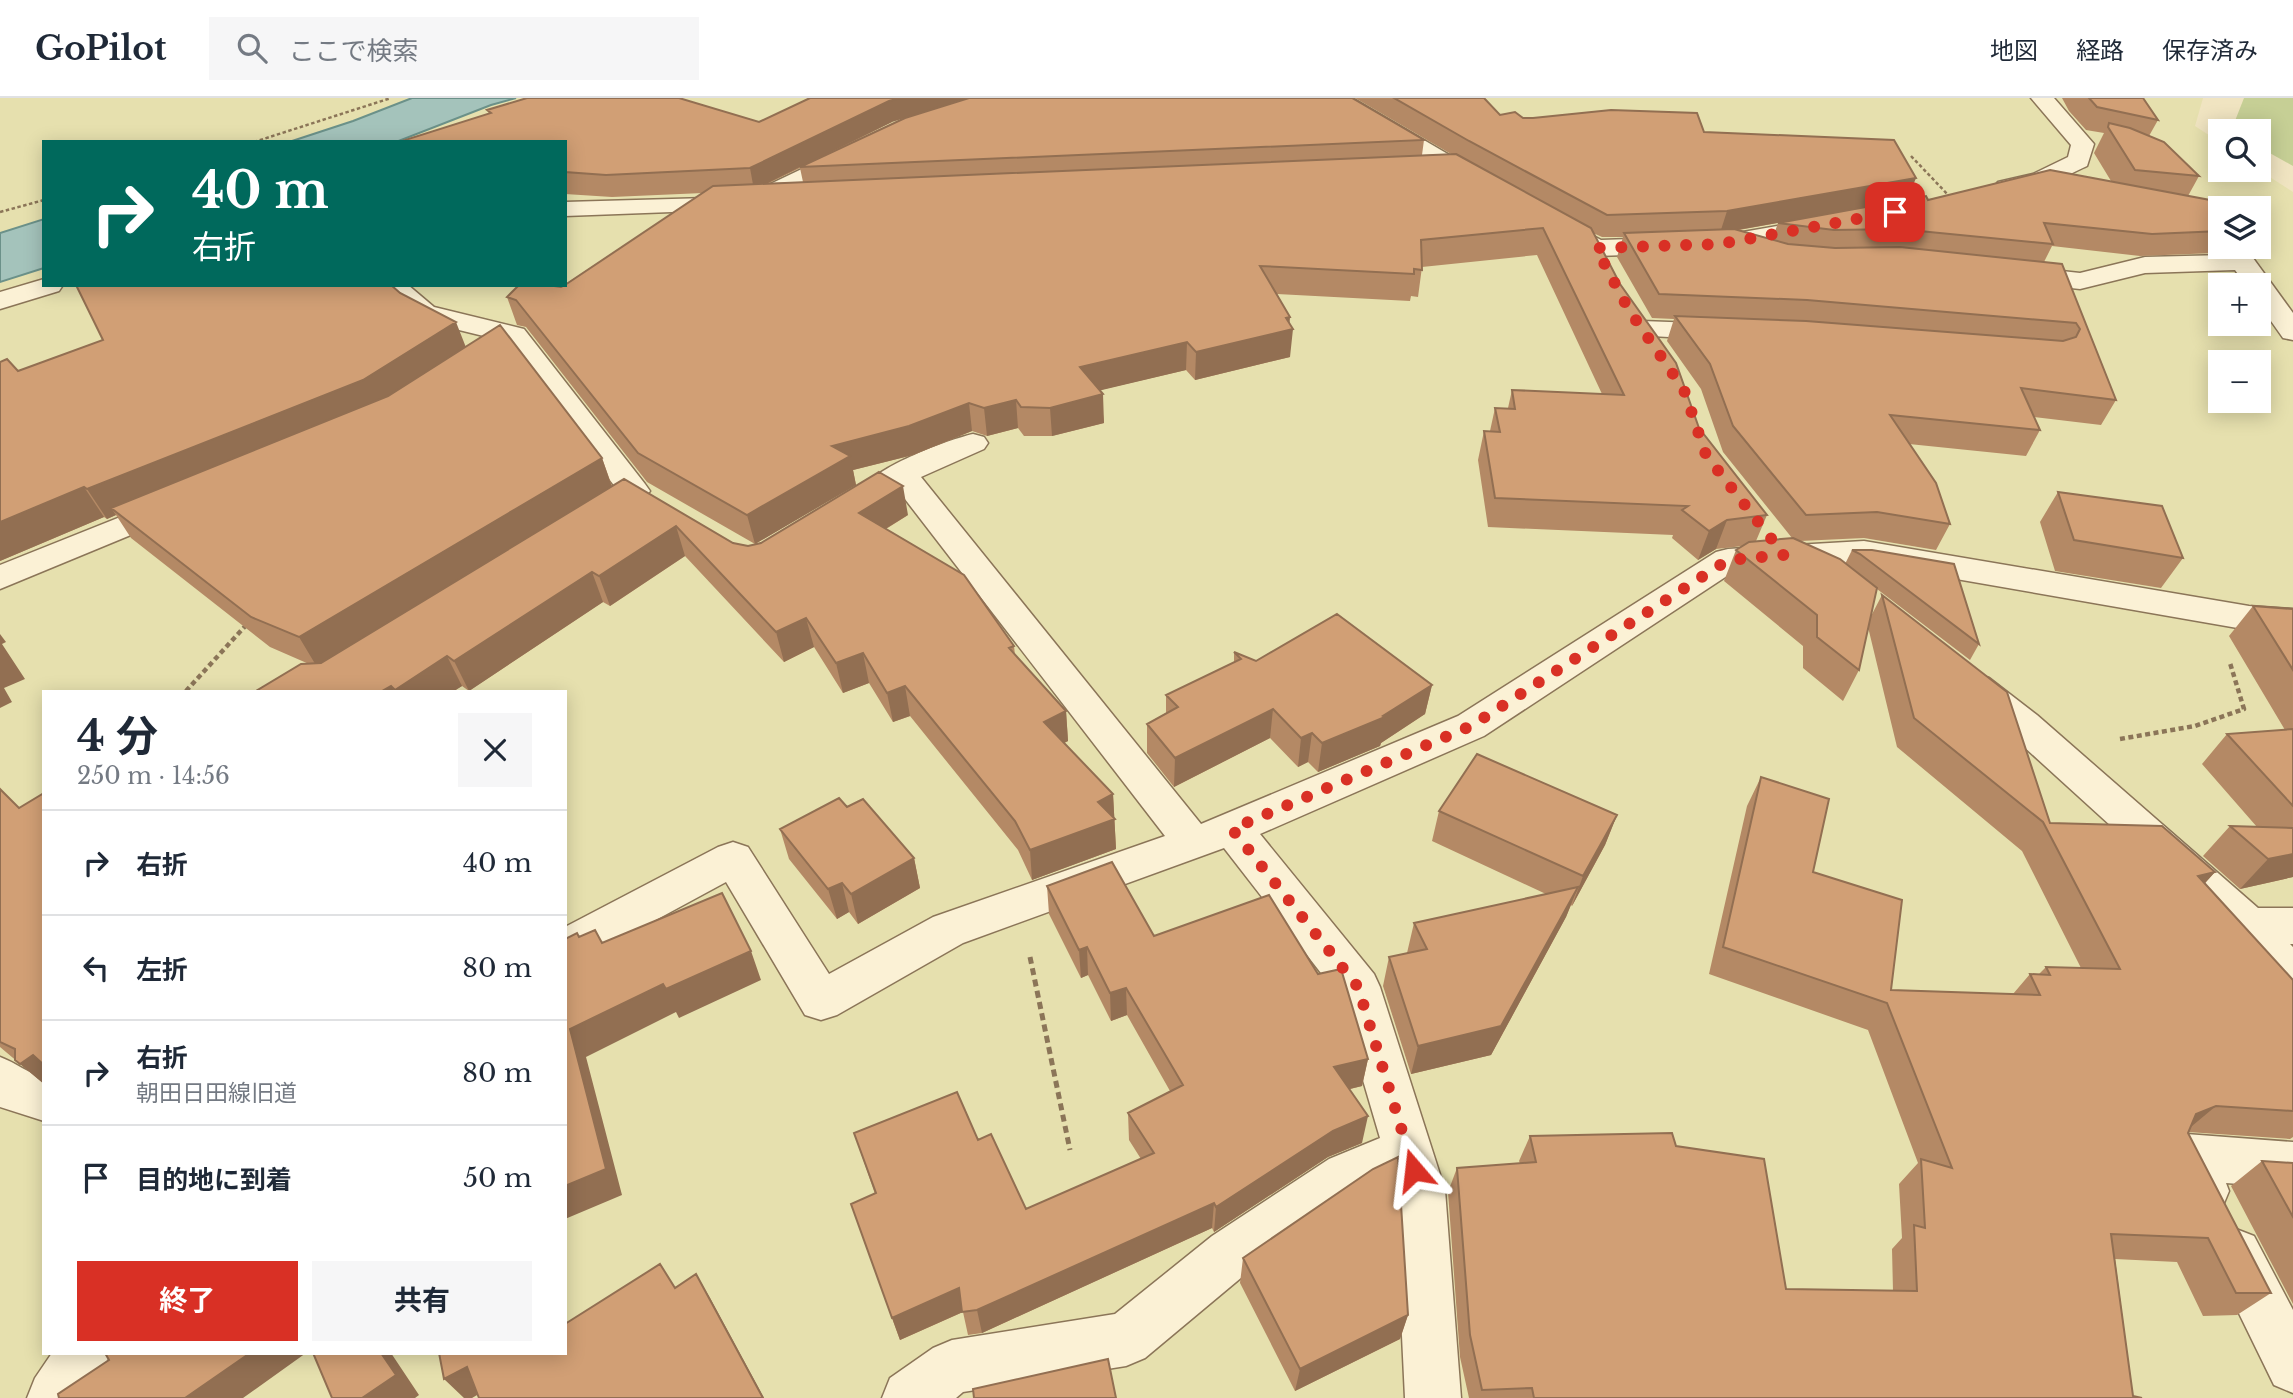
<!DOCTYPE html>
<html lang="ja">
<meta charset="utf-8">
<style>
:root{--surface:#fff;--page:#f6f6f7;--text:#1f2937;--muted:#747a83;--line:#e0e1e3;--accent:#d93025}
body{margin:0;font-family:"Libre Baskerville","Noto Sans JP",serif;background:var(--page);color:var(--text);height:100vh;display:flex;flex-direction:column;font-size:26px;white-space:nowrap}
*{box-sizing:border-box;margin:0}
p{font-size:23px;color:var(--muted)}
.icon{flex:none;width:38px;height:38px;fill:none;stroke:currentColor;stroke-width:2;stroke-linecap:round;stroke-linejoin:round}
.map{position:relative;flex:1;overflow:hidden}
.sheet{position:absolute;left:42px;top:592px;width:525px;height:665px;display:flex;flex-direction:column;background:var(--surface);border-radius:0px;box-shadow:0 4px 18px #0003}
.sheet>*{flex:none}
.hud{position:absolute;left:42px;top:42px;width:525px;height:147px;border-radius:0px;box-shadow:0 4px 18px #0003;background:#00695c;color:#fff;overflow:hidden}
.tools{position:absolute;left:2208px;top:21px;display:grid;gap:14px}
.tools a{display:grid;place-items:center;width:63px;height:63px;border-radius:0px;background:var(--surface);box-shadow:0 4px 18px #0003;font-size:35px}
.pin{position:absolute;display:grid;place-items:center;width:60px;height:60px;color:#fff;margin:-30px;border-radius:14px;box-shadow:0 4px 10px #0006}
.me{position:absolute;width:77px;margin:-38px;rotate:343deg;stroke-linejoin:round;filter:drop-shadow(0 0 5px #0008)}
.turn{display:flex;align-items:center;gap:24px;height:147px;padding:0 35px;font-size:32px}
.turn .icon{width:91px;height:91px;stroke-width:2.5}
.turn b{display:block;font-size:49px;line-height:60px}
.round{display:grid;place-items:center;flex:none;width:74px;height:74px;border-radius:0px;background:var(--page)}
.overview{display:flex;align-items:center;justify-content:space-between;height:119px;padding:0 35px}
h1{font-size:42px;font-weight:700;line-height:52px}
.button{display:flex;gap:14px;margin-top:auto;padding:14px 35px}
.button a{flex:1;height:80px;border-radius:0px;background:var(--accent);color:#fff;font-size:28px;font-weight:700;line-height:80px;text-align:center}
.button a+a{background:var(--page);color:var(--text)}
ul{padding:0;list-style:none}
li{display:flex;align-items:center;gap:21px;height:105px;padding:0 35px;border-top:2px solid var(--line)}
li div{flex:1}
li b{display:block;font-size:26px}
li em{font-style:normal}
header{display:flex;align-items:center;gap:42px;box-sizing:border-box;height:98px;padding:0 35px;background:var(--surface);border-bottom:2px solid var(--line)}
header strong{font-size:33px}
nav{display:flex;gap:38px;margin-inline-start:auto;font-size:24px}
.search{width:490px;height:63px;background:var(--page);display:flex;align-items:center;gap:18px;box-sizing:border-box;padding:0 24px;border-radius:0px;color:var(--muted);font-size:26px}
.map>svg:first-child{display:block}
.farmland{fill:#e6e0ae;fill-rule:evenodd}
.green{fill:#c6cf95}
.water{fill:#a4c3bb;stroke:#6b9189;stroke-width:2}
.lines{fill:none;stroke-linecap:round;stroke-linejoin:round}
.minor-casing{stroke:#8b7558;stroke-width:3}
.path-far2{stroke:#8b7558;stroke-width:2.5;stroke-dasharray:3.5 2.5;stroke-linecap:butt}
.path-far1{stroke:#8b7558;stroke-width:4.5;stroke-dasharray:5 3.5;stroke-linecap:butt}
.path{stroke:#8b7558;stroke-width:5;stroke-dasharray:7 4.5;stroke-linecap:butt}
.minor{fill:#fbf1d5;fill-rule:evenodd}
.wall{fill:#b48965;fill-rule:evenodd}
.shaded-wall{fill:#926f52}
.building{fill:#d19f75;stroke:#926f52;stroke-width:2}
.route{stroke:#d93025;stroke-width:12;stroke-dasharray:0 21.6}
</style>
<header>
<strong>GoPilot</strong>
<div class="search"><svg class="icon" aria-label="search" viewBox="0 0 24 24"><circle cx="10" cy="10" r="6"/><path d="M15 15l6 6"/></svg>ここで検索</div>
<nav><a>地図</a><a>経路</a><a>保存済み</a></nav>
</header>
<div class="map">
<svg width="2293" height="1300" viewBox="0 0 2293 1300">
<rect width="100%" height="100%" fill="#f0e4c1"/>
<path class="farmland" d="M0,0H2203L2195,28L2221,45V72H2259L2293,94V1300H0ZM44,44H565V187H44ZM2221,110H2259V149H2221ZM2221,187H2259V226H2221ZM2221,264H2259V303H2221ZM44,593H565V1255H44Z"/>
<path class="green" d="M2244,0H2293V68L2259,49V33H2231Z"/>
<path class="water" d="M412,0H516L491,7L396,44H289L353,23Z
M44,121V170L0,184V135Z"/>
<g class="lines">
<defs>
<path id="minor" d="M1325,0H1352L1487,79L1491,84L1487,89H1471L1328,5Z
M2031,0H2054L2094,46L2087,68C2063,79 2024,101 1998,94L1994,89L1998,84L2033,76L2068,59L2071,47Z
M850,48L858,50L862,55L858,60L752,111L565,118V104L743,99Z
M1824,120L1833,122L1836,127L1833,132L1720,154L1596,158L1547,133L1544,128L1547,123L1556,121L1565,123L1601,142L1720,138Z
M2221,147L2245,149L2293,215V242L2283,240L2259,206V187H2246L2235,172L2145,175L2080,191L2017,184L2008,182L2004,176L2008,170L2017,168L2080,175L2145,159L2225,157L2219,149Z
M44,181V187H63L59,193L0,211V194Z
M379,187H408L434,209L524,231L645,386L650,393C638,411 609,426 589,421L584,414L589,407L616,390L504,243L414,221Z
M1642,223L1724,226L1734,228L1738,234L1734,240L1724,242L1632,237L1628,231L1632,225Z
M973,336L984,339L988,345L984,351L921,379L1201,726L1458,618L1716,454L1728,451L1864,443L2249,508L2293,511V535L2249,532L1864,465L1736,472L1484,638L1260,736L1374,876L1380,889L1445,1092L1461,1300H1405L1395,1092L1392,1082L1365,1095L1248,1174L1145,1260L1126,1268L963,1294L956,1300H882L890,1280L933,1250L952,1242L1115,1216L1212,1138L1329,1061L1380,1040L1338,897L1224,750L963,845L837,917L821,922L805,917L726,784L580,863L565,868V829L718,749L733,744L748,749L829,876L933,819L1165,738L898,392L880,399L869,396L864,389C879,368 947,342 973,336Z
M173,398L184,401L189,408L184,415L0,491V467Z
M1976,576L1989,580L2037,617L2258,810H2293V846H2290L2293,849V899L2277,893L2233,839L2011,637L1963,598L1958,589L1963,580Z
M0,959C16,965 28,975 44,980V1023L0,1009Z
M2186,1036L2293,1044V1090L2226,1085L2229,1093L2222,1110L2204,1117L2186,1110L2161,1059L2169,1043Z
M2236,1131L2254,1138L2293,1212V1295L2274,1287L2210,1156L2218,1138Z
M52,1255H111L87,1300H27L35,1280Z"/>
</defs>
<use href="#minor" class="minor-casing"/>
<path class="path-far2" d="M254,44L391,0
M1911,58L1952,101
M0,114L44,102"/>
<path class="path-far1" d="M186,593L248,525
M2120,641L2195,628L2244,611L2230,565"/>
<path class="path" d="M1030,859L1070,1052"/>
<use href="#minor" class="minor"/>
</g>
<path class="wall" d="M1355,0H1484L1500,17L1704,34L1907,101L1928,102L2111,83L2094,55L2104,35L2086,32L2069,13L2062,0H2143L2158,22L2149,38L2199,78L2188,98L2221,116V145L2215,155L2140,158L2052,148L2044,164L2062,166L2116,302L2101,327L2034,319L2040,332L2026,358L1909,346L1950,426L1936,452L1864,440L1800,443L1845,466L1852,452H1872L1979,546L1970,562L1877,491L1870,520L1882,497L2050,725L2215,774L2204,786L2293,882V1039L2290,1041L2188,1034V1035L2271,1195L2237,1217L2203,1218L2177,1164L2115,1161L2133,1298L2142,1300H1469L1460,1259L1448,1094L1457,1070L1520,1065L1519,1063L1530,1038L1676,1048L1786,1191L1893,1193L1892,1151L1902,1140L1899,1086L1918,1065L1868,932L1709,876L1747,708L1761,679L1813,774L1891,892L2013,896L2030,876H2039L2046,869L2081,870L2022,753L1897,649L1868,529L1859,572L1843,603L1803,570V548L1724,483L1736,452L1743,448L1716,451L1698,462L1672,440L1673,437L1488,429L1478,362L1484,333H1490L1495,310H1508L1512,292L1602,296L1537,157L1422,169L1418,199L1411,198L1410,203L1277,196L1290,226V259L1195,282L1186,272L1100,292L1104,325L1052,338H1024L1018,330L987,338L972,333L913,357L853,372L856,387L755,446L647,384L526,229L517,227L507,199L561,189L703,95L612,99L565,96V44H405V42L489,16L487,12L759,24H892L830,55L1424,42L1422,57L1451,56ZM800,70L803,84L769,85ZM1853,111L1778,125L1772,142L1739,132ZM1593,135L1602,139H1623L1617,159L1652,220L1674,221L1667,243L1701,291L1723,354L1792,440L1756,443L1767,417L1699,330Z
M103,242L466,249L602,360L612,388L733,445L748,448L908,417L886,431L1014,548L1015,557L1066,613L1068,643L1064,645L1113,696L1116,751L1032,782L1018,752L910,618L893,624L869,585L843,595L814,549L784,564L685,458L610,508L603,504L469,593L462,588L454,593H256L309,566L270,549L131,440L116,417L107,421L104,419L0,463V264L18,273Z
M2058,394L2183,460L2161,490L2055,473L2040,424Z
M2253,508L2293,511V779L2240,791L2203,758L2230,728L2257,729L2202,666L2227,636L2285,632L2229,538Z
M1234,554L1256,563L1432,587L1425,616L1381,645L1380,648L1318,674L1308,664L1298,669L1270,640L1174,689L1147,655V626L1166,615V597L1234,565Z
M0,691L44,986L0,949Z
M847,709L914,760L920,790L858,826L849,814L837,821L789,761L780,731Z
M1439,713L1617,717L1605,747L1572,808L1571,807L1566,819L1491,957L1411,976L1383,888L1389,859L1407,855L1414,825L1546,796L1432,743Z
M1047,788L1154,838L1368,961L1362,988L1350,991L1362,1045L1328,1059L1214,1134L1212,1130L982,1235L968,1237L963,1214L900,1242L851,1106L875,1096L854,1035L978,1042L1026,1111L1141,1061L1129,1042L1128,1015L1170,993L1127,917L1111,923L1088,877L1081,880L1049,816Z
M2262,1063L2293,1065V1206L2231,1088Z
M1243,1160L1408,1217L1400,1241L1295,1293L1240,1185Z"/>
<path class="shaded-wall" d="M900,0H968L892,24L800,69L754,92L750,70L889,3Z
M1916,80L1907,102L1720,135L1727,113Z
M1290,219L1289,232L1293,231L1290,259L1195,282L1196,254L1286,220Z
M456,224L467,252L377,311L111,410L116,417L107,421L87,391Z
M1187,244L1186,272L1081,297L1080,269Z
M1103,296L1104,325L1052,338L1050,310Z
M1016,302L1018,330L987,338L984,310Z
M969,305L972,333L913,357L853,372L856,387L755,446L747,417L832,348Z
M602,360L612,389L317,569L299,539Z
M903,388L908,417L864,444L859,415Z
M84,389L104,419L0,463V424Z
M1727,422L1716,451L1698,462L1709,433Z
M676,428L685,458L610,508L599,478Z
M592,474L603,504L469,593L454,563Z
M806,520L814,549L784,564L776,534Z
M0,536L6,544L2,546L25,581L4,590L12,604L0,610Z
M863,555L869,585L843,595L836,565Z
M447,558L462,588L454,593H396L395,592Z
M1432,587L1425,616L1381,645L1380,648L1318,674L1322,645L1383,618Z
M391,588L394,593H382Z
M905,588L910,618L893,624L887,595Z
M1273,611L1270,640L1174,689L1175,660Z
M1066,613L1068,643L1047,653L1044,624Z
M1312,635L1308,664L1298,669L1301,640Z
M1113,696L1116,751L1032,782L1030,752L1098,704Z
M1617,717L1605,747L1572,808L1583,778Z
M2293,756V779L2240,791L2268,761Z
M914,760L920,790L858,826L851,796Z
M2215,774L2189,803L2198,778Z
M842,785L849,814L837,821L828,791Z
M1578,789L1566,819L1491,957L1411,976L1418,948Z
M1087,849L1088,877L1081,880L1079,852Z
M751,853L761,882L679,920L676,914L586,959L622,1097L565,1121L570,931L663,886Z
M1126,890L1127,917L1111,923L1110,895Z
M33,957L44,967V986L20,966Z
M1368,961L1362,988L1329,996L1334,969Z
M2216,1008L2186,1033L2196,1016Z
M1368,1018L1362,1045L1328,1059L1214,1134L1216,1109L1333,1033Z
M1214,1105L1212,1130L982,1235L977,1212Z
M696,1176L710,1200L764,1300H763Z
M959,1190L965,1213L900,1242L892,1220Z
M1408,1217L1400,1241L1295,1293L1300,1271Z
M250,1255H306L243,1300H185Z
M381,1255H391L419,1297L415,1300H362Z
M467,1269L489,1290L472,1300H464L444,1281Z"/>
<path class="building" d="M527,0H679L759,24L810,0H900L889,3L750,70L606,77L565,74V44H410L405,42L491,15L487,12Z
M969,0H1352L1424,42L800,69L905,20Z
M1394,0H1484L1500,17L1515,14L1523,20H1533L1611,12L1697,15L1704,34L1894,42L1916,80L1727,113L1607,117L1469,43Z
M2089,0H2143L2158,22L2097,9Z
M2109,25L2130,30L2164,44L2199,78L2135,72L2108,29Z
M1456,56L1591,130L1620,186L1676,265L1699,330L1767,417L1727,422L1709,433L1682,412L1688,408L1495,400L1484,333L1500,334L1495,310L1515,311L1512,292L1624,297L1543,130L1421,142L1422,172L1414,171V176L1260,168L1290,219L1286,220L1293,231L1196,254L1187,244L1080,269L1103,296L1050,310L1021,309L1016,302L984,310L969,305L909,328L832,348L850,358L747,417L638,355L516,202L507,199L519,187H547L561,189L565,187L713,88Z
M2050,72L2210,102L2221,116V133L2152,136L2044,125L2053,146L1899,131L1834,132L1778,125L1926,98L1928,102Z
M1734,131L1788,146L1835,150L1900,149L2062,166L2116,302L2021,290L2040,332L1890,317L1936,385L1950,426L1877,414L1806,417L1733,328L1710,266L1675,218L1806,223L2063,243L2076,239L2080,231L2076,225L1807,202L1659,196L1624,135Z
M76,187H391L400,195L456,224L363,282L87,391L84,389L0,424V264L7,261L18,273L103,242Z
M500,227L602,360L299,539L251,519L111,410L388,298Z
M879,374L903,388L859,415L964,477L1014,548L1009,550L1066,613L1044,624L1113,696L1098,704L1115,721L1030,752L1015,723L905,588L887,595L863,555L836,565L806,520L776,534L676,428L599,478L592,474L454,563L447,558L395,592L391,588L382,593H256L301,566L321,565L624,381L733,445L748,448L761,445Z
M2058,394L2162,408L2183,460L2074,442Z
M1793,440L1840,461L1877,490L1859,572L1817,539V517L1736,452L1749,444Z
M1852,452H1872L1954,466L1979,546L1860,456Z
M1882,497L2007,594L2050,725L2162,728L2215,774L2198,778L2293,882V1013L2216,1008L2196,1016L2188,1035L2271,1195H2236L2208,1140L2111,1136L2133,1298L2142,1300H1534L1532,1290L1482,1292L1470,1237L1457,1070L1536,1064L1530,1038L1672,1035L1676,1048L1764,1061L1786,1191L1917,1193L1914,1127L1925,1130L1921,1061L1952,1070L1887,905L1723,849L1761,679L1829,701L1813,774L1902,802L1891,892L2040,897L2030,876L2050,877L2046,869L2120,871L2043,724L1914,620Z
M2253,508L2293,511V572Z
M1337,516L1432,587L1383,618L1385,619L1322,645L1312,635L1301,640L1273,611L1175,660L1147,626L1178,609L1166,597L1241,561L1234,554L1256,563Z
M2293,631V708L2227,636Z
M1477,656L1617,717L1583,778L1439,713Z
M0,691L19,710L44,695V967L33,957L20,966L15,962V951L0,944Z
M839,700L847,709L863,701L914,760L851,796L842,785L828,791L780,731Z
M2230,728L2293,730V756L2268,761Z
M1112,764L1154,838L1269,797L1318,876L1341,871L1368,961L1334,969L1368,1018L1333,1033L1216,1109L1214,1105L977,1212L962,1214L959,1190L892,1220L851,1106L876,1095L854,1035L957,994L978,1042L991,1036L1026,1111L1154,1055L1128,1015L1183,987L1126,890L1110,895L1087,849L1079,852L1047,788Z
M1578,789L1501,928L1418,948L1389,859L1427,851L1414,825Z
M722,795L751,853L666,891L663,886L570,931L606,1071L565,1088V841L577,835L579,839L595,832L602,845Z
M1398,1059L1408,1217L1300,1271L1243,1160L1373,1071Z
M2262,1063L2293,1065V1119Z
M660,1166L675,1190L696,1176L763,1300H479L467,1269L444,1281L439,1255H565V1226Z
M105,1255H250L185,1300H59L58,1296L109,1262Z
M313,1255H381L396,1277L362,1300H332Z
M1108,1261L1116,1300H974L973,1291Z"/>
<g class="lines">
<path class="route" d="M1414,1072L1358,889L1232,731L1471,628L1728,462L1784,457L1706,357L1684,292L1629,212L1596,150L1720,146L1895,114"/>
</g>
</svg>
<div class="tools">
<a><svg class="icon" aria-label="search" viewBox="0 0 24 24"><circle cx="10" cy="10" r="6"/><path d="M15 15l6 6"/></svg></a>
<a><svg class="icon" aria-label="layers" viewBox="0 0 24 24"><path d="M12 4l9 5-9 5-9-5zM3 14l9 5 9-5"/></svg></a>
<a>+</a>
<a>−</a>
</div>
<div class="pin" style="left:1895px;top:114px;background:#d93025"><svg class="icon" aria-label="arrive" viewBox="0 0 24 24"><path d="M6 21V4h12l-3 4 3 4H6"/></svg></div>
<svg class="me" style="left:1414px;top:1072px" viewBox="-20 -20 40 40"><path d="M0-17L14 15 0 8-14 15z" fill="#d93025" stroke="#fff" stroke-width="4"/></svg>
<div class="hud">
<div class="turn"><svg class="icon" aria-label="right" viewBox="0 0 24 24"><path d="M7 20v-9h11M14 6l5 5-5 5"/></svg><div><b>40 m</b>右折</div></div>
</div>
<section class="sheet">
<div class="overview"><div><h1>4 分</h1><p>250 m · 14:56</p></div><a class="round"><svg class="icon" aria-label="close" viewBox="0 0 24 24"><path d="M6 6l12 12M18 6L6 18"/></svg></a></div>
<ul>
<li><svg class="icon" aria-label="right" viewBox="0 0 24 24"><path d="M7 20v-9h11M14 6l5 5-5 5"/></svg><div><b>右折</b></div><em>40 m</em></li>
<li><svg class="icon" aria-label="left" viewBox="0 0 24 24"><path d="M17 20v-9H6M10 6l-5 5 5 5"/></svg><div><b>左折</b></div><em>80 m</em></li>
<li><svg class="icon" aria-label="right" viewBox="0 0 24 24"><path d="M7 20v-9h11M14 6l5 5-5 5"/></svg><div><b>右折</b><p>朝田日田線旧道</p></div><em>80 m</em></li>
<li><svg class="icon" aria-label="arrive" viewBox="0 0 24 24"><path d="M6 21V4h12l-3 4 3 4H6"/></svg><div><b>目的地に到着</b></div><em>50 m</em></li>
</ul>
<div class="button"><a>終了</a><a>共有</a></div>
</section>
</div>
